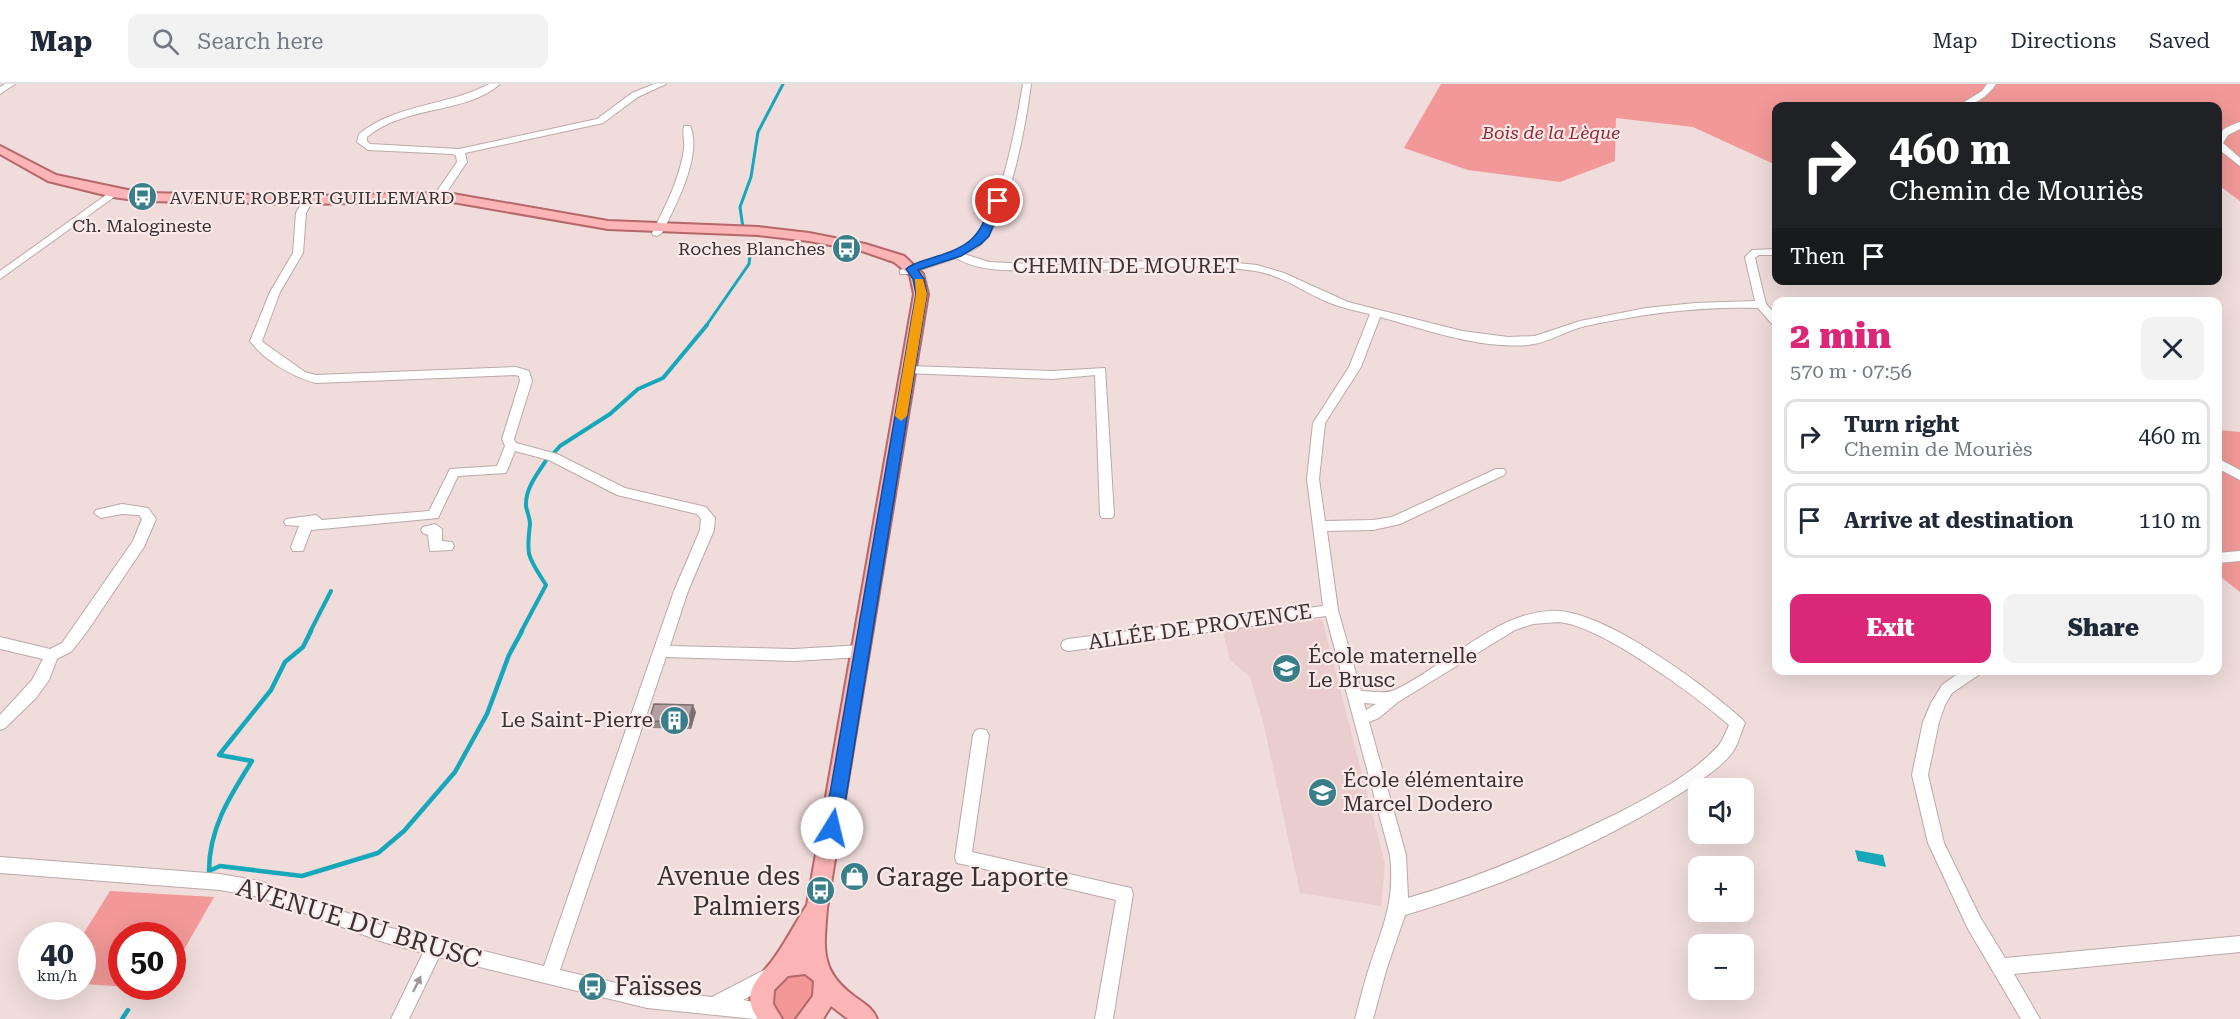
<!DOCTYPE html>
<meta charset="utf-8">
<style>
:root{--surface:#fff;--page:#f2f2f3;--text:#1f2937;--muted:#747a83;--line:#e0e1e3;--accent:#db2777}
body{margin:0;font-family:"Roboto Serif",serif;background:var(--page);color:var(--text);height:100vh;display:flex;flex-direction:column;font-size:22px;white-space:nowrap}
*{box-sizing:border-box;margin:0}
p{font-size:20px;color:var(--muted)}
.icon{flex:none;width:33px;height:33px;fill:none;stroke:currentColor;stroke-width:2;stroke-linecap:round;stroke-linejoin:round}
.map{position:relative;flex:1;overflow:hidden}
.sheet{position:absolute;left:1772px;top:213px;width:450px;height:378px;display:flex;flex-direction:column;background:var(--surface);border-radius:12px;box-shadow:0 6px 24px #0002}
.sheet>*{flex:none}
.hud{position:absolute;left:1772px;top:18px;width:450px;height:183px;border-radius:12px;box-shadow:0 6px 24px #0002;background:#202124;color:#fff;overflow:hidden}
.controls{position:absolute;left:1688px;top:694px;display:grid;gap:12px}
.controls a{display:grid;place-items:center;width:66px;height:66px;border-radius:12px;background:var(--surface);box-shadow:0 6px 24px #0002;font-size:30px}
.speed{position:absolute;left:18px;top:838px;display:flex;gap:12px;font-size:30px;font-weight:700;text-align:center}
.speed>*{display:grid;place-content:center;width:78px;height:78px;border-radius:50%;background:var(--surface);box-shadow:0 6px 24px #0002;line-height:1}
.speed small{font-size:15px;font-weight:400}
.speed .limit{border:9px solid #d22;background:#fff;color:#111}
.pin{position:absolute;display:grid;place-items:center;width:51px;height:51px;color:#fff;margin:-26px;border:3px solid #fff;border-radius:50%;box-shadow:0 2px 6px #0007}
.me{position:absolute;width:66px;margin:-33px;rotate:9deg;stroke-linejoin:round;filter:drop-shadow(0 0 4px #0008)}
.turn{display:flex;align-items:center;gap:21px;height:126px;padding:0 18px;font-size:27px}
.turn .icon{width:78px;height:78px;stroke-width:2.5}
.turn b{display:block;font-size:42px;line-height:51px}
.then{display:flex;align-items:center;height:57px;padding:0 18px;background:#0003;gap:12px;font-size:22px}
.round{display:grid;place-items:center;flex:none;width:63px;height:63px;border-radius:12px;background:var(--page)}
.headline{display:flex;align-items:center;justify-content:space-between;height:102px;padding:0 18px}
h1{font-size:36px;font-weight:800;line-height:45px;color:var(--accent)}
.cta{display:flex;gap:12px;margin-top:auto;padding:12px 18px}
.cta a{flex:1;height:69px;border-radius:12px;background:var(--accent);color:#fff;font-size:24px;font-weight:800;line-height:69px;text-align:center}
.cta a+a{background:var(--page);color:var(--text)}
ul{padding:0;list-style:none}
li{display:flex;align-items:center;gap:18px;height:75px;margin:0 12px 9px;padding:0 6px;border:3px solid var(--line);border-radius:12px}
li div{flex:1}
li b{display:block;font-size:22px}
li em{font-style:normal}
header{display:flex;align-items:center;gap:36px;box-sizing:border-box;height:84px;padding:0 30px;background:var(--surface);border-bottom:2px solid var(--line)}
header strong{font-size:28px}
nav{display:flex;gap:33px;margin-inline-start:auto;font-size:21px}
.search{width:420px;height:54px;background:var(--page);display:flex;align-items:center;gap:15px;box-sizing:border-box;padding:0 21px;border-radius:12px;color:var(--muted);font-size:22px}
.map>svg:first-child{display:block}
.built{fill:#e9cecd}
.green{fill:#f29898}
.water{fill:#17a7ba}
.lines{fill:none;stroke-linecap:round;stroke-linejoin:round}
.stream-far2{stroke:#17a7ba;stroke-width:3}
.stream-far1{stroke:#17a7ba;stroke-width:4}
.stream{stroke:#17a7ba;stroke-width:4.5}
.minor-casing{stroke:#bba9a8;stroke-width:2}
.major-casing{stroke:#b56769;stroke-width:4}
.minor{fill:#fff;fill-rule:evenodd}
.major{fill:#fbb5b6;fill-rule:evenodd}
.wall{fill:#988989}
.shaded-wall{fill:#7c6f6f}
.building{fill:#b19f9f;stroke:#7c6f6f;stroke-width:1.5}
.oneway{fill:#9c9898}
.route{fill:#1a73e8;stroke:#114b97;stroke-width:1.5}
.slow{fill:#f59e0b}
.labels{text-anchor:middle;stroke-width:4.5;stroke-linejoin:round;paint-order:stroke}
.far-park-label{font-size:18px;font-style:italic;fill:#952a34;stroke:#fce9e9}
.far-street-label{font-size:18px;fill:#393232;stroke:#fce9e9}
.far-poi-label{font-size:18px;fill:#393232;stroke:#fce9e9}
.street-label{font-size:21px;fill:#393232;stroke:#fce9e9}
.poi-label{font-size:21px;fill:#393232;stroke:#fce9e9;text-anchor:start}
.near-poi-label{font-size:26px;fill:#393232;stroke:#fce9e9;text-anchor:start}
.near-street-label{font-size:26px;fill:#393232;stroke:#fce9e9}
</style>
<header>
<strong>Map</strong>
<div class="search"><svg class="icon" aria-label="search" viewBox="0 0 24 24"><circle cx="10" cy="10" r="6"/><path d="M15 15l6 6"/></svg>Search here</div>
<nav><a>Map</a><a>Directions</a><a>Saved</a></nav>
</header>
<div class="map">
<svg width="2240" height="935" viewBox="0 0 2240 935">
<rect width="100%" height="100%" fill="#efdcdb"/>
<path class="built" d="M1322,535L1385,780L1381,822L1300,809L1263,637L1250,593L1230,576L1223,547Z"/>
<path class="green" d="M1441,0H2240V117L2217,100V22H1776V81L1693,43L1616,34L1615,77L1560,98L1468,86L1404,64Z
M2217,346L2240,348V508L2217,490Z
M110,807L214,813L173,885L172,852H122V903H162L161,905L83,900L82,852Z
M821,888L807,935H771L768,893Z"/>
<path class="water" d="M1855,766L1883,771L1886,783L1858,777Z"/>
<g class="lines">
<path class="stream-far2" d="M743,144L740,123L751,93L758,48L783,0
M706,242L749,180L751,163"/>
<path class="stream-far1" d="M552,371L560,362L610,330L638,305L663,294L707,241
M310,548L331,507
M521,548L546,501C528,472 526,474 530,440C530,434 527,428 526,422C525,404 538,389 547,375"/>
<path class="stream" d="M311,547L303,563L285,578L271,606L219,671L252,677C230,712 209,744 209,787L220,782L302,792L378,769L404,747L455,688L487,630L509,571L522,547
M122,935L128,926"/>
<defs>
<path id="minor" d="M5,0H15L0,10V3Z
M489,0H500C467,30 405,21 367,53V57L370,60L459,65L597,35L632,9L654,0H666L638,13L603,39L465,69L467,78L440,118L436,119L431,116L457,78L456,72L453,70L368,66L357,58L359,50C395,20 448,22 489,0Z
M1023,0H1031C1026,40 1010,134 980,161C976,165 970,167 964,170L989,178L1052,181L1199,175L1257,181L1284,189L1348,218L1462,247L1508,253L1535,252L1580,237L1646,224L1695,219L1755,217L1745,173L1752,166L1776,165V171H1759L1755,174L1766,220L1776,231V241L1772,240L1758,224C1700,222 1641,230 1585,242C1565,247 1548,259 1528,261C1479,265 1427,246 1380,233L1361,283L1325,339L1319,395L1325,437L1373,436L1392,433L1496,385H1504L1506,388L1504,391L1400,440L1373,446L1327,447L1338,526L1361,607C1370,607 1384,610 1392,607C1413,599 1436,580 1455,569C1485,550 1513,529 1550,527C1601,523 1704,601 1742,635L1745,639C1741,648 1738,661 1732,669C1720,685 1695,700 1678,711C1594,763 1499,803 1405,831L1386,887L1373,935H1355C1360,917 1364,898 1370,881C1384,839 1395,817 1390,771L1326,532L1068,567L1063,565L1061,561L1063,557L1068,555L1323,522L1307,395L1313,339L1349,283L1370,230C1356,227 1343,224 1330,219C1305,209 1282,191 1255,187C1182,175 1109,190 1036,187C1010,186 979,188 956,174L908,190H900V186C923,177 953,173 973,156C1000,133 1017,37 1023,0ZM1558,538C1599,540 1696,612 1729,641C1726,647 1723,656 1719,661C1692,691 1651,712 1616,730C1549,763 1480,793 1408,814L1406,771L1369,638L1379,634L1398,618L1515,546L1533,540ZM1364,619L1376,620L1366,626Z
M1987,0H1996C1987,13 1974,22 1958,22L1982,7Z
M2240,38V45L2228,51L2223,59L2240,74V82L2217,64C2217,46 2224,44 2240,38Z
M684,42H690C703,71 675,123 662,149L657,152L653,151L652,149C665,123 680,94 684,65C685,57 682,49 684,42Z
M113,106L118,109L117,111L0,195V187Z
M308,113L313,116L306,129L303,169L280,208L262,257L264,259L305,288L316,291L516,283L529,287L532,297L514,355L516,359L557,370L625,404L706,423L715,434L714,446L688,507L670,562L794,565L862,561L867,563L869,567L867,571L862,573L794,577L666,573L560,886L647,906L712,913L768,884L774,887L777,893L774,899L743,916L770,921L773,927L770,933L755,935L647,924L439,873L409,935H391L423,869L383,858L260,813L220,806L0,789V773L220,790L260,797L383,842L544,882L674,507L700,446L701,435L697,430L617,411L549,376L515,367L506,389L458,392L438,434L311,446L303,467H293L291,463L299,442L286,441L284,438L286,435L316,431L322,436L429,427L450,385L497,382L505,362L502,355L520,297L519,292L515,291L316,299C293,293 265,277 250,257L270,208L293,169L296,129L304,114Z
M909,282L1052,287L1105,284L1114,431L1112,434H1102L1100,431L1095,291L1052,295L905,289L903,286L905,283Z
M2217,374L2240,386V396L2217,384Z
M122,420L148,424L156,435L144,463L86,549L72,567L57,575L49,596L36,614L5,644L0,646V631L32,596L43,575L0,565V553L50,565L62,559L133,457L142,435L139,431L122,430L101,434L94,429L96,426Z
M435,440L442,445V457L452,458L454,462L452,466L430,467L428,451L423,449L421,446L423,443Z
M2240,467V477L2217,479V469Z
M1963,586H1982L1980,590L1952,609L1945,621L1939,638L1928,691L1944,759L1980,833L2005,874L2240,852V868L2014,890L2040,935H2021L1968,845L1928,759L1912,691L1923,638L1931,619L1942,601Z
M981,645L986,646L989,651L972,768L1131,804L1133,810L1113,935H1095L1116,816L980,784L957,779L955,774L973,651L976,646Z"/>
<path id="major" d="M0,62L56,91L142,109L308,112L447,109L608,137L758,143L809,149L865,160L904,172L923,190L928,210L827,824C824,864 819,886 854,912C863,919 873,924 877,935H848L831,922L823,935H796L813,912L814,897L805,890L788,892L774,906L773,920L782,935H758C740,909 757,896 772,877C785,860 795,839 807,821L914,210L910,191L894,178L862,167L809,157L758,151L608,145L447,117L308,120L142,117L113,113L48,97L0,70Z"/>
</defs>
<use href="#minor" class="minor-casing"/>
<use href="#major" class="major-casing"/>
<use href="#minor" class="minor"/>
<use href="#major" class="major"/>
</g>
<path class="wall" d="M696,628L691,645L652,644L649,637Z"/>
<path class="shaded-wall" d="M693,621L696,628L691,645L688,638Z"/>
<path class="building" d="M654,620L693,621L688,638L649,637Z"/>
<defs><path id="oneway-solid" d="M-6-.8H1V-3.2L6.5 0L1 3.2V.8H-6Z" transform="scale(1.5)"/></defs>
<use class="oneway" href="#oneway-solid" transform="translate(417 900) rotate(-64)"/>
<path class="route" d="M998,114L1003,117L989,152L981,160L961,172L918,186L924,195L927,210L841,744L838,749L832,751L827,749L824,744L916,210L913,195L906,185C913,179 923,177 932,174C972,161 977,156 993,117Z"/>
<path class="slow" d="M915,195H923L927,210L907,332L901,337L895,332L916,210Z"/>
<defs>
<symbol id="bus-disc" viewBox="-11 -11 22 22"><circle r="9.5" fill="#397f8a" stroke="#fce9e9"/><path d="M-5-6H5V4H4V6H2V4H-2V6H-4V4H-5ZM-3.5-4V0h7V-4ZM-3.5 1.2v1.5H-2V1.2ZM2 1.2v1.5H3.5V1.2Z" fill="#fff"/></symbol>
<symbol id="school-disc" viewBox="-11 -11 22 22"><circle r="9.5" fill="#397f8a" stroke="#fce9e9"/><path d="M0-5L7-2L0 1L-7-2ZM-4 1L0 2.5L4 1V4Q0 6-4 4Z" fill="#fff"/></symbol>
<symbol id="building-disc" viewBox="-11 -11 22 22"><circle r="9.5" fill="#397f8a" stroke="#fce9e9"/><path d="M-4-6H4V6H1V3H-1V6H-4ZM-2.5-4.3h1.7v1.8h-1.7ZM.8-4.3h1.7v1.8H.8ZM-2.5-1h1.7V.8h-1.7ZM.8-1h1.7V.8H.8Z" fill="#fff"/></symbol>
<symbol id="shop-disc" viewBox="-11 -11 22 22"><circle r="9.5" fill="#397f8a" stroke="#fce9e9"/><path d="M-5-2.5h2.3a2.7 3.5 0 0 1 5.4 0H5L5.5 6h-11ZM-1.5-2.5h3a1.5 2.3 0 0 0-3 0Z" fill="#fff"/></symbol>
</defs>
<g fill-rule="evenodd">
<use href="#bus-disc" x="126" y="96" width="33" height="33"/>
<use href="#bus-disc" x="830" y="148" width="33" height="33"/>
<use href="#school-disc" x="1270" y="568" width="33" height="33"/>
<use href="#building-disc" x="658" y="620" width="33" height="33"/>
<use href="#school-disc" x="1306" y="692" width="33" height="33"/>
<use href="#shop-disc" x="838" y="776" width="33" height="33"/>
<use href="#bus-disc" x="804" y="790" width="33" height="33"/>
<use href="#bus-disc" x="576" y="886" width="33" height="33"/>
</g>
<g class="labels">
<g class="far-park-label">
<text x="1551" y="55">Bois de la Lèque</text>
</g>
<g class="far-street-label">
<text x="312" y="120">AVENUE ROBERT GUILLEMARD</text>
</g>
<g class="far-poi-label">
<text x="142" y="148">Ch. Malogineste</text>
<text x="825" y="171" text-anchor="end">Roches Blanches</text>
</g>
<g class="street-label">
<text x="1126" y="189">CHEMIN DE MOURET</text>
<text transform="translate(1200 543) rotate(-8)" y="7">ALLÉE DE PROVENCE</text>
</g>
<g class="poi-label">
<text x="1308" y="579">École maternelle<tspan x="1308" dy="24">Le Brusc</tspan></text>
<text x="653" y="643" text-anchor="end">Le Saint-Pierre</text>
<text x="1343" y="703">École élémentaire<tspan x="1343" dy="24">Marcel Dodero</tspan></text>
</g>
<g class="near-poi-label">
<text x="800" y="801" text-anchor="end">Avenue des<tspan x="800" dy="30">Palmiers</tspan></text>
<text x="876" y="802">Garage Laporte</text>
<text x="614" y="911">Faïsses</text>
</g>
<g class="near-street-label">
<text transform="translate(359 839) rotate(17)" y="9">AVENUE DU BRUSC</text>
</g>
</g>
</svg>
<div class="controls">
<a><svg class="icon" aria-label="sound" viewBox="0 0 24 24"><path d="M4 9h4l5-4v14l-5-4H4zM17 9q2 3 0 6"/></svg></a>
<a>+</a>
<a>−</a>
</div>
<div class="speed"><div>40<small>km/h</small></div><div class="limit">50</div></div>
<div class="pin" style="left:998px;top:117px;background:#d93025"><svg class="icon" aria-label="arrive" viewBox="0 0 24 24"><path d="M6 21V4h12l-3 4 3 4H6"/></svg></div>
<svg class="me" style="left:832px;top:744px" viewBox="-20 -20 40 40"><circle r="19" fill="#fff"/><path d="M0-13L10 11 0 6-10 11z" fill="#1a73e8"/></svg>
<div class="hud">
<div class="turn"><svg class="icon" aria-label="right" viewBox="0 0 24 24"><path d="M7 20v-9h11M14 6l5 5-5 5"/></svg><div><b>460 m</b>Chemin de Mouriès</div></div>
<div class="then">Then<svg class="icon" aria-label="arrive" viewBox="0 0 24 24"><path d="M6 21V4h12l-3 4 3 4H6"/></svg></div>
</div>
<section class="sheet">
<div class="headline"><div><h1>2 min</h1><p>570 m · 07:56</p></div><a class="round"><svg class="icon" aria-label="close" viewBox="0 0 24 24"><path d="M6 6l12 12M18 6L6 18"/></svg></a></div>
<ul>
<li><svg class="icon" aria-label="right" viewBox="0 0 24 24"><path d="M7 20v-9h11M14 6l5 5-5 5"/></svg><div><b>Turn right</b><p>Chemin de Mouriès</p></div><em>460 m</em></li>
<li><svg class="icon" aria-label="arrive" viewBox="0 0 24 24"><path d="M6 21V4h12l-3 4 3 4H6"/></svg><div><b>Arrive at destination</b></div><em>110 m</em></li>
</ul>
<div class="cta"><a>Exit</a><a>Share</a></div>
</section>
</div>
